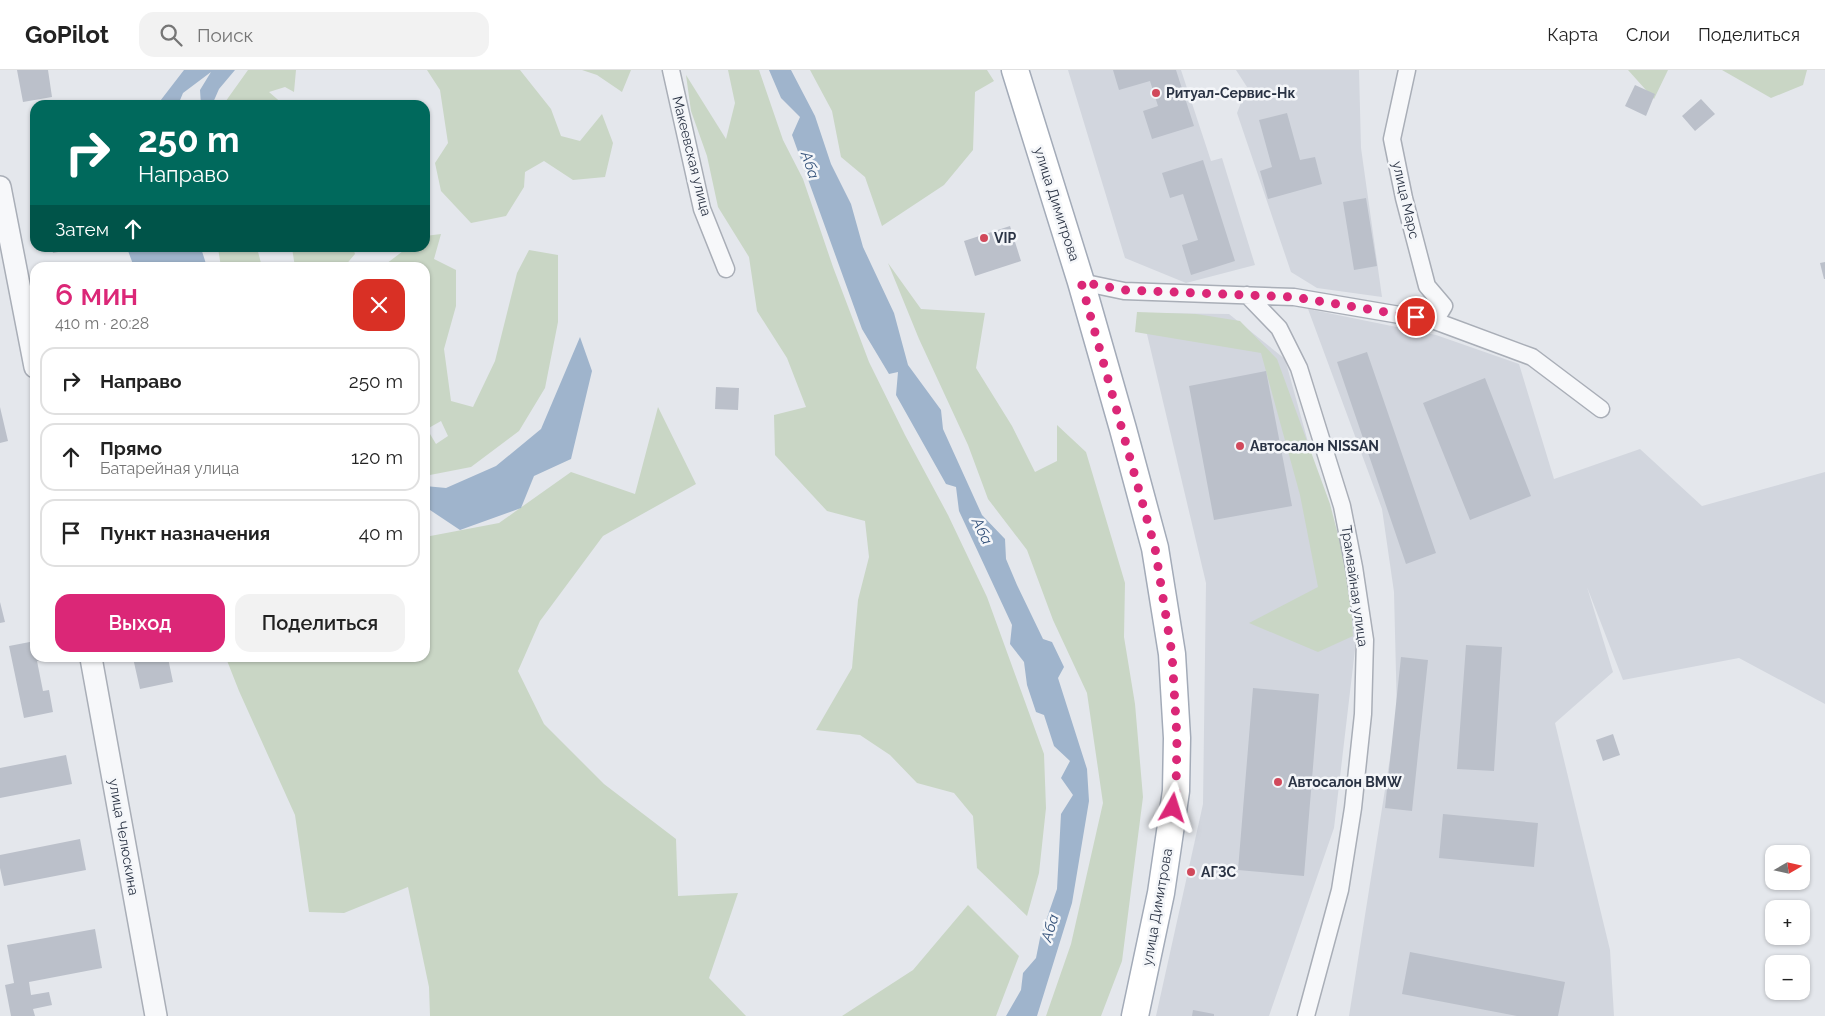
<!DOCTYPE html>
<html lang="ru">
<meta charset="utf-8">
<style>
:root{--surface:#fff;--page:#f2f2f2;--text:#222;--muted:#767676;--line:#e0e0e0;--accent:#db2777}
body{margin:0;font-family:Raleway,sans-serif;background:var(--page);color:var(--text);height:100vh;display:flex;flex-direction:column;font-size:19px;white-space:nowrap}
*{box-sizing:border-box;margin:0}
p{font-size:16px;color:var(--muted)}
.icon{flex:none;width:28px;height:28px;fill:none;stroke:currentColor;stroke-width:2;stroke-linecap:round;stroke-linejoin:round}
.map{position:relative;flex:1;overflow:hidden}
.sheet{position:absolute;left:30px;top:192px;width:400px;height:400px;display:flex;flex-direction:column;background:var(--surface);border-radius:15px;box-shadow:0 1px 4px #0004}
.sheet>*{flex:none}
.guide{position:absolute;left:30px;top:30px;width:400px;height:152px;border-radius:15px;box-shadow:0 1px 4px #0004;background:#00695c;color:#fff;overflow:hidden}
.needle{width:32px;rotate:81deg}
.fabs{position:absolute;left:1765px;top:775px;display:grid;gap:10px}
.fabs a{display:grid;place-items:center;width:45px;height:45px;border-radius:10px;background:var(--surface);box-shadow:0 1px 4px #0004;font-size:25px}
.pin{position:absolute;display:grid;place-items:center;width:42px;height:42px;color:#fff;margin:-21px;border:2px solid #fff;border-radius:50%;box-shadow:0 1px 5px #0007}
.me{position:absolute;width:55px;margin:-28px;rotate:6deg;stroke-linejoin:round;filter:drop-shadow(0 0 4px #0008)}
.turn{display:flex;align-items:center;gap:18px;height:105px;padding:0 25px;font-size:22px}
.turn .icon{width:65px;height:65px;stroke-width:2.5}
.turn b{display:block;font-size:35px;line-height:42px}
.then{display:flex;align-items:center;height:48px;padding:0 25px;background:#0003;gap:10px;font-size:19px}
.round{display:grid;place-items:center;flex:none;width:52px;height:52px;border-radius:15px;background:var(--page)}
.summary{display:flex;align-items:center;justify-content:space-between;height:85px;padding:0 25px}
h1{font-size:30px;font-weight:600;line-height:38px;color:var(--accent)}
.action{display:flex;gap:10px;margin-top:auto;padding:10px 25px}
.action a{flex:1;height:58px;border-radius:15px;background:var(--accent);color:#fff;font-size:20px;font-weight:600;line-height:58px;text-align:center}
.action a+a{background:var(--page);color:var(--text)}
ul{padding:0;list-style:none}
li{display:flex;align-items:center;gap:15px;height:68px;margin:0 10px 8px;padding:0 15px;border:2px solid var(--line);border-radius:15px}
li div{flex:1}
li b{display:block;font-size:19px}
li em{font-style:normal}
header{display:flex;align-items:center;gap:30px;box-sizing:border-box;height:70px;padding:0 25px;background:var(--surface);border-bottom:1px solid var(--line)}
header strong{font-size:24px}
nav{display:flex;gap:28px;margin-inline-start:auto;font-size:18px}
.search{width:350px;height:45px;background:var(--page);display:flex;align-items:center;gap:12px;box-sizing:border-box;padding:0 18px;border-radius:15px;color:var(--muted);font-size:19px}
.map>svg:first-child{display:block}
.built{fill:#d2d6de}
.green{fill:#c9d6c5;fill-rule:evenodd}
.water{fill:#9fb4cc}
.building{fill:#bbc0ca}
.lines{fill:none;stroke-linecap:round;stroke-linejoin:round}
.minor-casing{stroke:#a9aeb7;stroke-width:19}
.tertiary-casing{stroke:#a9aeb7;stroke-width:24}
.primary-casing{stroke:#a3abb8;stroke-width:29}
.minor{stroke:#f7f8fa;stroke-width:16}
.tertiary{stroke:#f7f8fa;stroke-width:21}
.primary{stroke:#fff;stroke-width:26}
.route{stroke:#db2777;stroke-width:9;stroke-dasharray:0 16.2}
.poi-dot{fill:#d1495b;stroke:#f4f6f9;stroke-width:2}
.labels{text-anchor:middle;stroke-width:5;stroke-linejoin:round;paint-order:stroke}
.poi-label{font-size:14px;font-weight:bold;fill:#2b3445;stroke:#f4f6f9;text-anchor:start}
.street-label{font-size:14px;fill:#2b3445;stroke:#f4f6f9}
.water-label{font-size:15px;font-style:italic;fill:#34527a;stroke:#f4f6f9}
</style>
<header>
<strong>GoPilot</strong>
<div class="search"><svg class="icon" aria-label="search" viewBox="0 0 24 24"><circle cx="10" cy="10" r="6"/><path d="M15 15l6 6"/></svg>Поиск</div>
<nav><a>Карта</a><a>Слои</a><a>Поделиться</a></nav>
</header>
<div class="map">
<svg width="1825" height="946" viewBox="0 0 1825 946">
<rect width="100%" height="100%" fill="#e4e7ec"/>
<path class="built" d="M1068,0H1181L1211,91L1222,88L1255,195L1186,213L1125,188Z
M1236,0H1359L1361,78L1382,227L1317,218L1291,202L1237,43L1247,17Z
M1308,239L1436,265L1519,294L1554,409L1640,379L1702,436L1825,402V634L1739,588L1623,610L1587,517L1613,602L1555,653L1610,880L1614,946H1349L1397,644L1394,522L1382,439Z
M1142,243L1229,244L1285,289L1344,502L1356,571L1334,758L1269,946H1156L1203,734L1206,513Z"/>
<path class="green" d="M248,0H296L294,22L285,17L269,22L284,35H223Z
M427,0H520L551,39L561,66L580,71L602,44L613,73L605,107L573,110L544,91L525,102L524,117L506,146L471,153L441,121L435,93L448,73L440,20Z
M582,0H631L622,22L597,5Z
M728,0H759L783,70L803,109L833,197L869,292L905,365L948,445L987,527L1044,684L1046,738L1039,803L1027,846L977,798L973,746L954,723L917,713L890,685L860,665L816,660L852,598L858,530L869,487L865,451L827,441L775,385L774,345L806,337L787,288L757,241L749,187L718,137L707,86L691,41L686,5L726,69L735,33Z
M810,0H987L994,11L975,22L973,80L944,115L882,156L865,107L841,87L832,41Z
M1628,0H1668L1654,29Z
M1722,0H1807L1803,15L1771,28Z
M441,164L434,189L456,200V236L444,279L451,331L473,337L495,291L517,203L529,180L558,185V252L545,318L519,361L471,397L430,405L425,403V313L430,308L425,291V198L382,197L407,178H425V166ZM441,351L448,366L436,374L427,359Z
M218,178H257L261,193L259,197H221Z
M292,178H326L329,179V178H353L355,184L344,197H295Z
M888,193L921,239L985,243L976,298L1012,356L1035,402L1057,391V355L1086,382L1125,513L1124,567L1135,634L1143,727L1122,891L1101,946H1046L1071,874L1103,733L1087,623L1053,550L1027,480L988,429L968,375L919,269Z
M1137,242L1196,244L1240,251L1277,289L1330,434L1349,507L1353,566L1318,582L1249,553L1318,517L1300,425L1261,283L1135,262Z
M658,337L696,414L603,466L540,551L518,601L544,654L604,714L676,769L678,826L738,823L709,908L746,946H430L429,917L408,817L344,843L309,842L295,745L239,621L226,588H425V467L499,453L571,402L635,424Z
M968,835L1019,886L996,946H842L913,900Z"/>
<path class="water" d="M184,0H235L219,19L212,35H201L200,20L211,2L183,23L178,35H157Z
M769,0H791L815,46L831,94L851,134L863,177L894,243L908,295L941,340L943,359L982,445L1005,469L1006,489L1017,515L1043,569L1052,572L1064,597L1058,608L1087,699L1089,731L1072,833L1037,946H1006L1021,920L1023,903L1036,888L1040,868L1057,819L1061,744L1073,725L1061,708L1070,691L1054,676L1044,645L1036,642L1027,615L1024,592L1010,574L1012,555L959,441L956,417L946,414L896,325L898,302L889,304L862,259L792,65L800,47L781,28Z
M127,178H201L207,197H134Z
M580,267L592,301L571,389L534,406L521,438L460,460L430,440H425V416L446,418L496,396L541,359Z"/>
<path class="building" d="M17,0H48L52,27L23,32Z
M1113,0H1176L1194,56L1152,69L1143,41L1158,36L1150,11L1119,20Z
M1635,15L1655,24L1646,46L1625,36Z
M1701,29L1715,44L1695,61L1682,46Z
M1287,43L1300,90L1315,87L1322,114L1268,129L1260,101L1272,97L1259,50Z
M1203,90L1235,191L1191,205L1182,175L1198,170L1183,124L1170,128L1162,103Z
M1366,128L1377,196L1354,200L1343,132Z
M1010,156L1021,191L975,206L964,171Z
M52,178H79L53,183Z
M1825,192V209H1824L1820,193Z
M1367,282L1436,483L1406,494L1337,292Z
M1266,301L1292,436L1214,450L1189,316Z
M1485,308L1531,426L1470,450L1423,333Z
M716,317L739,318L738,340L715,339Z
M0,337L8,371L0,373Z
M0,532L5,552L0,553Z
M35,571V588H42V590L37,591L43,621L49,620L53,642L24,648L9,576Z
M1466,575L1502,577L1494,701L1457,699Z
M1401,587L1428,590L1412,741L1385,738Z
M133,588H168L173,612L140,619Z
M1253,618L1319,624L1304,806L1238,800Z
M1613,664L1620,685L1603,691L1596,670Z
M66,685L72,714L0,728V698Z
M1443,744L1538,753L1534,797L1439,788Z
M80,769L86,800L4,816L0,798V785Z
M95,859L102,898L29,912L31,925L49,922L52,935L33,939L35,946H11L5,915L14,913L7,875Z
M1410,882L1565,912L1558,946H1517L1402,924Z
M1193,940L1214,944V946H1192Z"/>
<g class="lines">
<defs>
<path id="minor" d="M671,0L702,139L726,199
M1407,0L1392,69L1404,128L1427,216L1444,236L1435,251
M1081,212L1124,221L1294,227L1435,251L1532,287L1601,339
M1247,225L1279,258L1299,298L1342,436L1354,497L1365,570L1363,644L1353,738L1340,820L1306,946"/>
<path id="tertiary" d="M0,117L35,297
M91,588L156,946"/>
<path id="primary" d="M1015,0L1081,212L1123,359L1155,478L1172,584L1177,668L1176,721L1161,823L1135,946"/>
</defs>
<use href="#minor" class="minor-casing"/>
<use href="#tertiary" class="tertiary-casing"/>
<use href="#primary" class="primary-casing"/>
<use href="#minor" class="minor"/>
<use href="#tertiary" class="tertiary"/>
<use href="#primary" class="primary"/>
</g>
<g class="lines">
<path class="route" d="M1173,738L1176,721L1177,668L1172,584L1155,478L1081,212L1124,220L1294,227L1416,247"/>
</g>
<g class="poi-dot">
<circle cx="1156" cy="23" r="5"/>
<circle cx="984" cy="168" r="5"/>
<circle cx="1240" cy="376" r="5"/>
<circle cx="1278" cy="712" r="5"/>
<circle cx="1191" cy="802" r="5"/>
</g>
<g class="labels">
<g class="poi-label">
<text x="1166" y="28">Ритуал-Сервис-Нк</text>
<text x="994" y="173">VIP</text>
<text x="1250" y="381">Автосалон NISSAN</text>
<text x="1288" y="717">Автосалон BMW</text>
<text x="1201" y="807">АГЗС</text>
</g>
<g class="street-label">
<text transform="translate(692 86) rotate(76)" y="5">Макеевская улица</text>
<text transform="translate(1406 130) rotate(77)" y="5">улица Марс</text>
<text transform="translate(1057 134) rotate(72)" y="5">улица Димитрова</text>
<text transform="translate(1355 516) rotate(82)" y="5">Трамвайная улица</text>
<text transform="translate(124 767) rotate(80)" y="5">улица Челюскина</text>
<text transform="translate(1157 837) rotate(-80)" y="5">улица Димитрова</text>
</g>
<g class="water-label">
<text transform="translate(810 95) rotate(71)" y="5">Аба</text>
<text transform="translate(982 461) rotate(64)" y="5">Аба</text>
<text transform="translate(1050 858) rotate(-73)" y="5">Аба</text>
</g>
</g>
</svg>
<div class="fabs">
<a><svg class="needle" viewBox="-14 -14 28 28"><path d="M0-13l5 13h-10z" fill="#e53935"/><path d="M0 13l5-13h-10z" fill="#767676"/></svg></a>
<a>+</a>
<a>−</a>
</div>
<div class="pin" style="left:1416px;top:247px;background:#d93025"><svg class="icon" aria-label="arrive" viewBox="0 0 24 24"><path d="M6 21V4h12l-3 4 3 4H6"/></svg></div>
<svg class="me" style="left:1173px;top:738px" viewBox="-20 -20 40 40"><path d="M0-17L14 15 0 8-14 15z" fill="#db2777" stroke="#fff" stroke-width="4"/></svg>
<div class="guide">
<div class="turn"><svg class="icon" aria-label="right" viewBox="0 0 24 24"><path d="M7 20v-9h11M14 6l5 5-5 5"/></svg><div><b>250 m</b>Направо</div></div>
<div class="then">Затем<svg class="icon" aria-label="ahead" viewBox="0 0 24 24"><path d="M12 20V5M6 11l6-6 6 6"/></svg></div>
</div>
<section class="sheet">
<div class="summary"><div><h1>6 мин</h1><p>410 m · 20:28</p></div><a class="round" style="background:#d93025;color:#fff"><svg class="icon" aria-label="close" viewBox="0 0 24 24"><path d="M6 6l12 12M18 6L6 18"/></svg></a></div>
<ul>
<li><svg class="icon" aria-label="right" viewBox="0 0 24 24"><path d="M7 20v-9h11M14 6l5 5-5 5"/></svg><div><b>Направо</b></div><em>250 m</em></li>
<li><svg class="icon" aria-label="ahead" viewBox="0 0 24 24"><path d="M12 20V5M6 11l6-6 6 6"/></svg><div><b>Прямо</b><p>Батарейная улица</p></div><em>120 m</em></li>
<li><svg class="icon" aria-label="arrive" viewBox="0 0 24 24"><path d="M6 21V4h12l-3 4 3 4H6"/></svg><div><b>Пункт назначения</b></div><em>40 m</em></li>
</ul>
<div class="action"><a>Выход</a><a>Поделиться</a></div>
</section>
</div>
